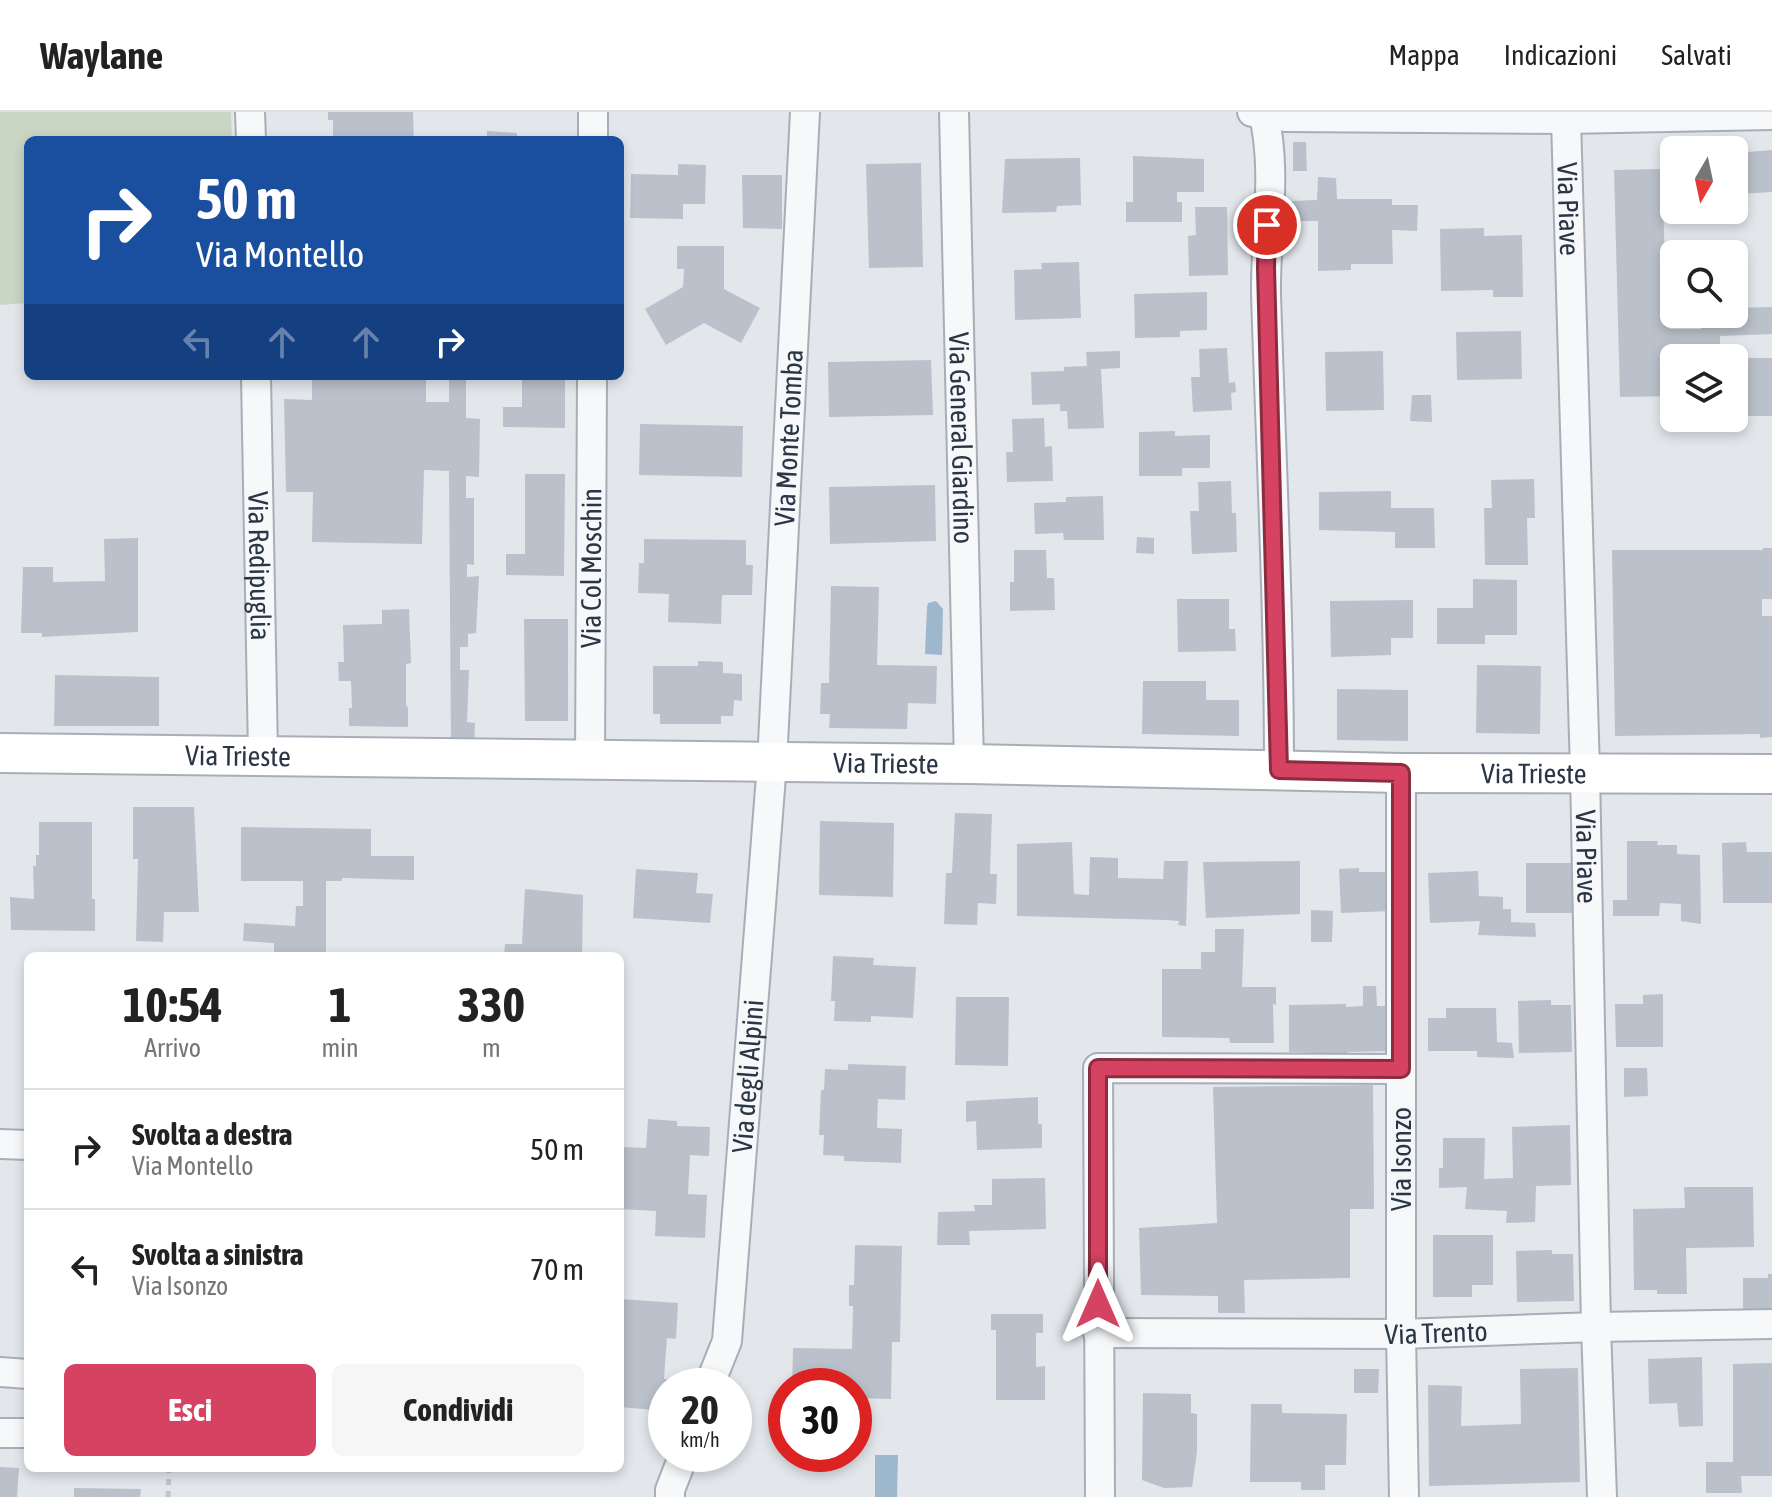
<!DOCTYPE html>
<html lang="it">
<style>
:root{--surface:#fff;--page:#f6f6f6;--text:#222;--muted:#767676;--line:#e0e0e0;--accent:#d64362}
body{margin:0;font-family:"Asap Condensed",sans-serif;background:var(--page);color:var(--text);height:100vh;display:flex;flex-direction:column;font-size:30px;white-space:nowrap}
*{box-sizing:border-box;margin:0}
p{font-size:26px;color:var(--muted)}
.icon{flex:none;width:44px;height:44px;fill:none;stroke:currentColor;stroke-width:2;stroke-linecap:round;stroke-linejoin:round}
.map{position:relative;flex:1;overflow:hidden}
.sheet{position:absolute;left:24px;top:840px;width:600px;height:520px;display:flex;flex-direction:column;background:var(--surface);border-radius:12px;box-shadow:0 4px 12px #0003}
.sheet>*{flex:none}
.top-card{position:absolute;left:24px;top:24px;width:600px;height:244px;border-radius:12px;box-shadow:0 4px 12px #0003;background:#1a4fa0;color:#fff;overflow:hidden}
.needle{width:52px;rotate:189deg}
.tools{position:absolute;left:1660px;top:24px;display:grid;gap:16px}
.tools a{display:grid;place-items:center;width:88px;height:88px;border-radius:12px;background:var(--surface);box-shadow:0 4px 12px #0003;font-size:40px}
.speed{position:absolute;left:648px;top:1256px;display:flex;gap:16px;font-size:40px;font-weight:700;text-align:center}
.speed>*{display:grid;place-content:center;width:104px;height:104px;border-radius:50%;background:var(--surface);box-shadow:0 4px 12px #0003;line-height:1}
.speed small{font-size:20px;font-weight:400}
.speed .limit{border:12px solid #d22;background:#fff;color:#111}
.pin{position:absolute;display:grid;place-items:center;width:68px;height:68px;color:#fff;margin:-34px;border:4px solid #fff;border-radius:50%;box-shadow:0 2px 8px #0007}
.me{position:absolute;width:88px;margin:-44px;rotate:0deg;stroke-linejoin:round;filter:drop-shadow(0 0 6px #0008)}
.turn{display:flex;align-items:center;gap:28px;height:168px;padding:0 40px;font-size:36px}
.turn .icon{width:104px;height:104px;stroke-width:2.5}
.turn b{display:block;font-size:56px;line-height:68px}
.lanes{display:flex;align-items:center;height:76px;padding:0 40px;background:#0003;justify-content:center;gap:40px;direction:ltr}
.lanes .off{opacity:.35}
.eta{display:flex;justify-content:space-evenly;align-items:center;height:136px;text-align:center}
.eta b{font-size:48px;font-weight:700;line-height:56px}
.action{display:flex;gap:16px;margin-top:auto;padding:16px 40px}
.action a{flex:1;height:92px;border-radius:12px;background:var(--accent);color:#fff;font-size:32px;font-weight:700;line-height:92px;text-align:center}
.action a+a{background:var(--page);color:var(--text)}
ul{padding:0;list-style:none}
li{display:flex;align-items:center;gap:24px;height:120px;padding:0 40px;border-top:2px solid var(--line)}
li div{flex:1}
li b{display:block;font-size:30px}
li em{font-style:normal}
header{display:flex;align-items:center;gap:48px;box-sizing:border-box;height:112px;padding:0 40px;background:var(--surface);border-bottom:2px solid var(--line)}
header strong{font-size:38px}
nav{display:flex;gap:44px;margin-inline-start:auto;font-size:28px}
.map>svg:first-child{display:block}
.green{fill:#cad6c4}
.water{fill:#9db7cd}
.building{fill:#bac1ca}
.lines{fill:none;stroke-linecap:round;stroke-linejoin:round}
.street-casing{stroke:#a8aeb7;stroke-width:32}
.secondary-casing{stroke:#a8aeb7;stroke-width:42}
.path{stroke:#c1c5cb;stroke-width:5;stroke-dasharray:6 6;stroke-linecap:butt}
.street{stroke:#f6f8fa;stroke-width:28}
.secondary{stroke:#fff;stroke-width:38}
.route-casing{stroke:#8b2c40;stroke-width:20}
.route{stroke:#d64362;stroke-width:14}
.labels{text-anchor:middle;stroke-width:7;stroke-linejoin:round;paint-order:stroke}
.street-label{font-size:28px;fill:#2a3545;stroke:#f3f6f9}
</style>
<header>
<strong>Waylane</strong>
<nav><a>Mappa</a><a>Indicazioni</a><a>Salvati</a></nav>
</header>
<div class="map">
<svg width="1772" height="1385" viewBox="0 0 1772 1385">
<rect width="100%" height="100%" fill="#e3e7ec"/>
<path class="green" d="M0,0H231L232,28H28V191L0,193Z"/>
<path class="water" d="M936,489L943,497L942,543L925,542L927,495L928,491Z
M875,1343H898L897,1385H875Z"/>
<path class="building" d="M328,0H413L414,28H308V25H333V8H328Z
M487,19L517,21V28H487Z
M1293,30H1306L1307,59H1293Z
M1772,38V80L1738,82L1735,41Z
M1133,44L1204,47V80H1177V90H1182V110H1126V90H1133Z
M1080,46L1081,93L1057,94L1056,100L1002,101L1005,47Z
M921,51L923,155L869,156L866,52Z
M678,52L706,53L705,92H683V107L630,106L631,62L678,63Z
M1662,57L1666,185H1669L1670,217H1701V202H1734V196L1772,195V222L1720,224V246H1674V284L1620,285L1614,58Z
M742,63H782V117L743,116Z
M1318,65L1336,66L1337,87H1392V93H1418L1417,119L1392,118L1393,152H1351V158L1318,159V109H1291L1290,89L1317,88Z
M1195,95H1227L1228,163L1189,164L1188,124L1196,123Z
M1484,116V124L1522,123L1523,185H1493V178L1441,179L1440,117Z
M677,134H724V177L760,196L741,231L704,211L666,233L645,197L683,175L684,157H677Z
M1079,150L1081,206L1015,208L1014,158L1042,157L1041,151Z
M1207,180V218L1180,219V225L1135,226L1134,182Z
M1521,219L1522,267L1457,268L1456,220Z
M1227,236L1229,271L1235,270L1236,280L1231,281L1232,298L1193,300L1191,265H1200L1199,237Z
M1120,239V256L1101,257L1104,316L1068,317L1067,299H1060V292L1032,293L1031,260L1064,259V255L1087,254L1086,240Z
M1383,239L1384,298L1326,299L1325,240Z
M1734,246H1772V304H1734Z
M931,248L933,303L829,305L828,250Z
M312,264H426V290H449V264H466V306L480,307L479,365L466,364V386H474V453L467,452V465L479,464L476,521L468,522V535H460V558H469L467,610L475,611L474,634H451L449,359L424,358L422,432L312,430L313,380H286L284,287L312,288Z
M522,264H565V316L503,315V295H522Z
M1412,283H1431L1432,310L1410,309Z
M1044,306L1045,335L1052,334L1053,369L1007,370L1006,340H1013L1012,307Z
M640,312L743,314L742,365L639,363Z
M1175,319V324L1210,323V356H1182V364H1139V320Z
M525,362H565L564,464L506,463V442H525Z
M1534,367L1535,406H1527L1528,453H1485L1484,396H1492L1491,368Z
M1231,369L1232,401H1236L1237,440L1192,442L1190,399H1199L1198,370Z
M935,373L936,429L830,432L829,375Z
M1391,379V396H1434L1435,436H1395V420L1319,418V380Z
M1103,384L1104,428H1064L1063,421L1035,422L1034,391L1066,390V385Z
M1137,425L1154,426V442L1136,441Z
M138,426V520L42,525V521H21L23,455H53V470L105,469L104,427Z
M644,427L746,428V453H753L752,483H722L721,512L668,510L669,482L638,481L639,451H644Z
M1763,436H1772V487H1762V504H1772V625L1760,626V622L1615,624L1612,438H1763Z
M1014,438H1046L1047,466H1054L1055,498L1010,499V470H1014Z
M1473,467L1517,468V523H1485V532H1437V496H1473Z
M831,474L879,475L877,553L937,554L936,592L908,591L907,617L829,616L830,602H820L821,571H829Z
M1177,487H1229V517H1235L1236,539L1178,540Z
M1413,488V526H1391V543L1331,545L1330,489Z
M409,497L411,551L406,552V593L408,596V615L349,614V596H352L351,569H339L338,550H344L343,513L382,512V498Z
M524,507H568V609H525Z
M698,549L723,550V561L742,562V589L734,588L733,604H721V612H660V602H653V554H698Z
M1477,553L1541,554L1540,622L1476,621Z
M55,563L159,565V614H54Z
M1143,569H1206V588H1239V624L1142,622Z
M1337,577L1408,578V629L1337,628Z
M133,695H194L199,800H164L163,830L136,829L138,747H133Z
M955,701L992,702L990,762H997L996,792L978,791L977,813L944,812L946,761H952Z
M820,709L894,711L893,785L819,783Z
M39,710H92V787H95V819L11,818L10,785L34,787L33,754H36V743H39Z
M241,715L371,717V744H414V768L342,766V769H326V844H274V831L243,829L244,811L295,814L296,794H303V769H241Z
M1627,729H1658L1657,733H1677V742L1700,743L1701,812L1681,809V792L1660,791L1659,804H1613V788H1627Z
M1072,730L1074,782L1089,783L1090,745L1118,746V766L1163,767L1164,749H1188L1186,814L1178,813L1179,809L1166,808L1017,804V732Z
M1746,730L1747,740H1772V791H1723L1722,731Z
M1300,749V802L1206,806L1203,750Z
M1526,751H1576L1577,801H1526Z
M1359,756V760H1389L1390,799L1341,801L1339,757Z
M636,757L698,761L696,781L713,782L710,811L633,806Z
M1478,759L1479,784L1503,785V797H1511V810L1535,811L1536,825L1478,823L1480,809L1430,811L1428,761Z
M525,777L583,783L582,844H504L505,832H522Z
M1311,798L1333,799L1332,830H1311Z
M1215,817H1244L1242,875H1276V893L1273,892L1274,931H1230L1229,926L1162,925V857H1201V840H1215Z
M833,844L874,846L873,853L916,855L913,906L871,904V910L834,909L835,889H831Z
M1363,874H1376L1377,894H1392L1393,939L1347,940V942L1289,940V893L1346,892V895L1363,894Z
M1663,882V935H1616L1615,892H1643V883Z
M956,885H1009L1008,954L955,953Z
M1551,888V893H1571L1572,940L1519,941L1518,889Z
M1446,896H1496L1497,930L1512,931L1514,946L1477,945V939H1428V906H1446Z
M848,952L906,954L905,988L878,987L877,1016L902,1017L901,1051L844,1049V1044L823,1043L824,1023H819L821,978H824L825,957L848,958Z
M1624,956H1647L1648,984L1624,985Z
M1373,973L1374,1097H1350V1166L1244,1168L1245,1201H1218V1184L1141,1183L1139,1116L1217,1111L1213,975Z
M1038,985V1012H1042V1036L977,1038L976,1009L966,1010V989Z
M648,1007L677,1009V1014L710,1015L709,1044L690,1043L688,1082L707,1083L705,1126L655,1124L656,1099L620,1097V1035L646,1036Z
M1570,1013L1571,1073L1536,1074L1535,1110L1506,1111L1507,1099L1465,1097L1467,1075L1439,1076V1056H1443V1026H1485L1484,1067L1513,1066L1512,1015Z
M1045,1066L1046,1117L969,1119L970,1133H937L938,1100L975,1099L974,1093H992V1067Z
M1684,1075H1753L1754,1135L1686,1136L1687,1182H1657V1178H1634L1633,1097L1685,1096Z
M1433,1123H1493V1173H1472V1185H1433Z
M855,1133L902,1134L900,1230H892L891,1287L854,1286V1274H792L793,1236L852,1237L853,1194H849V1173H854Z
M25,1134H28V1181H24Z
M1552,1138V1142H1573L1574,1189L1517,1190L1516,1139Z
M1768,1162H1772V1197H1743V1166H1768Z
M620,1187L678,1191L676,1227L667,1226L664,1267H673L672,1274H666V1299L620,1295Z
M991,1202H1043V1221H1036V1255L1045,1254V1288H996V1218H991Z
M1702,1245L1703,1314L1679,1315L1677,1291L1649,1292L1648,1247Z
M1772,1251V1364H1741L1742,1381H1706V1350H1733V1252Z
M1578,1256L1580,1370L1429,1374L1428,1273L1462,1274L1461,1314L1521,1312L1520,1257Z
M1354,1257H1379L1378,1281H1354Z
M1143,1281L1191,1282V1301L1197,1302V1340L1192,1375L1164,1376L1142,1368Z
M1251,1292H1282V1301L1347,1302L1346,1353H1325V1378H1301V1370H1250Z
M0,1355L19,1356L17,1385H0Z
M74,1376L141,1377L140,1385H74Z"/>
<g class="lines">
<defs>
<g id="street">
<path d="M250,0L251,28"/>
<path id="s1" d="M954,0L969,652"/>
<path d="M1252,0L1285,5L1566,7L1772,3"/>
<path d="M1263,0C1278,58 1265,123 1266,182C1271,341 1279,499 1279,658"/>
<path id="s2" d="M1566,7L1585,660L1596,1215L1602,1385"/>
<path d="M593,28V0"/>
<path id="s3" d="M256,264L263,642"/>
<path id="s4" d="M590,648L592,264"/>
<path d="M1401,661V1222L1404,1385"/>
<path d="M0,1032L28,1033"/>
<path id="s5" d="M1098,1221L1401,1222L1596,1215L1772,1212"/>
<path d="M0,1260L28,1262"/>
<path id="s6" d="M709,1274L727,1229L772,651L805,0"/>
<path d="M0,1321H28"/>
<path d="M670,1385V1378L684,1342"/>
<path d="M1100,1385L1098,956L1401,957"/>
</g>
<g id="secondary">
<path id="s7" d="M0,641L969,652L1401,661L1772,662"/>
</g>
</defs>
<use href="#street" class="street-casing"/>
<use href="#secondary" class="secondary-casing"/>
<path class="path" d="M168,1385L169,1356"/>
<use href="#street" class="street"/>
<use href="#secondary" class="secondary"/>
</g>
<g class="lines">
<defs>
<path id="route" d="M1098,1192V956L1401,957V661L1279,658L1266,156L1267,113"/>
</defs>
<use href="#route" class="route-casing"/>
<use href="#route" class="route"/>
</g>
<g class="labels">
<g class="street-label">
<text dy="10" stroke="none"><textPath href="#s2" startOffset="90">Via Piave</textPath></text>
<text dy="10" stroke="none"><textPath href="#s6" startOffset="954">Via Monte Tomba</textPath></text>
<text dy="10" stroke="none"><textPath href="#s1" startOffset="326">Via General Giardino</textPath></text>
<text dy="10" stroke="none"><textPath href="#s3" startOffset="190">Via Redipuglia</textPath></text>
<text dy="10" stroke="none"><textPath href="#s4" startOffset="192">Via Col Moschin</textPath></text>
<text dy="10" stroke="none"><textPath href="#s7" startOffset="238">Via Trieste</textPath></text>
<text dy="10" stroke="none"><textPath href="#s7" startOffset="886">Via Trieste</textPath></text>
<text dy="10" stroke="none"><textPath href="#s7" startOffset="1534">Via Trieste</textPath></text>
<text dy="10" stroke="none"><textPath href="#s2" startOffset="738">Via Piave</textPath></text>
<text dy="10" stroke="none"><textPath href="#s6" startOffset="314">Via degli Alpini</textPath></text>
<text transform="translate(1401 1047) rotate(-90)" y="10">Via Isonzo</text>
<text dy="10" stroke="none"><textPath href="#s5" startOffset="338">Via Trento</textPath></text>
</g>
</g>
</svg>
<div class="tools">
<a><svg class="needle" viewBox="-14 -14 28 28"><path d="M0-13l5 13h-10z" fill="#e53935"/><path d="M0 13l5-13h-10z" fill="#767676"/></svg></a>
<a><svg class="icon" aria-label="search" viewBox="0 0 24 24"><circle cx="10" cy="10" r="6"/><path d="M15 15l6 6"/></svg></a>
<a><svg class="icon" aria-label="layers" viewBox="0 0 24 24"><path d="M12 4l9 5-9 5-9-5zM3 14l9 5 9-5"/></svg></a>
</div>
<div class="speed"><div>20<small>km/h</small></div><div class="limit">30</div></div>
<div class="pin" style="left:1267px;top:113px;background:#d93025"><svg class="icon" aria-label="arrive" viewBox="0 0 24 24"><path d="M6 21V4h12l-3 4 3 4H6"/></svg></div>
<svg class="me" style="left:1098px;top:1192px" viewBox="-20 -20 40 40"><path d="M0-17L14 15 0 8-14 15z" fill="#d64362" stroke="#fff" stroke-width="4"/></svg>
<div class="top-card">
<div class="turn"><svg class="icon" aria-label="right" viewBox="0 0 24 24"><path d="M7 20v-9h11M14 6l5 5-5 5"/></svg><div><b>50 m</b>Via Montello</div></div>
<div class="lanes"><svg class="icon off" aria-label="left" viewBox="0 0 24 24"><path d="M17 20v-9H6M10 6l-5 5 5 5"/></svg><svg class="icon off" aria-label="ahead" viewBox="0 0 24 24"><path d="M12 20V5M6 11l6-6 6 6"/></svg><svg class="icon off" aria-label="ahead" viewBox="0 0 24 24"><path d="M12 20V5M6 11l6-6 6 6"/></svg><svg class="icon" aria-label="right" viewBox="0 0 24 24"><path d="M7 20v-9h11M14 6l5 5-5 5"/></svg></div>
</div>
<section class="sheet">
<div class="eta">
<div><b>10:54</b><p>Arrivo</p></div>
<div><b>1</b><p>min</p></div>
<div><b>330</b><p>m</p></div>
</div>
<ul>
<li><svg class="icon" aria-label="right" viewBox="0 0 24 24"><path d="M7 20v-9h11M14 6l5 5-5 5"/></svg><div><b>Svolta a destra</b><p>Via Montello</p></div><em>50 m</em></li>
<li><svg class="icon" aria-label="left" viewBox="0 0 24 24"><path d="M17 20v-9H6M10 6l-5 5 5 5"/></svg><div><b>Svolta a sinistra</b><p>Via Isonzo</p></div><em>70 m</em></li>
</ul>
<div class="action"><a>Esci</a><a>Condividi</a></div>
</section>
</div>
